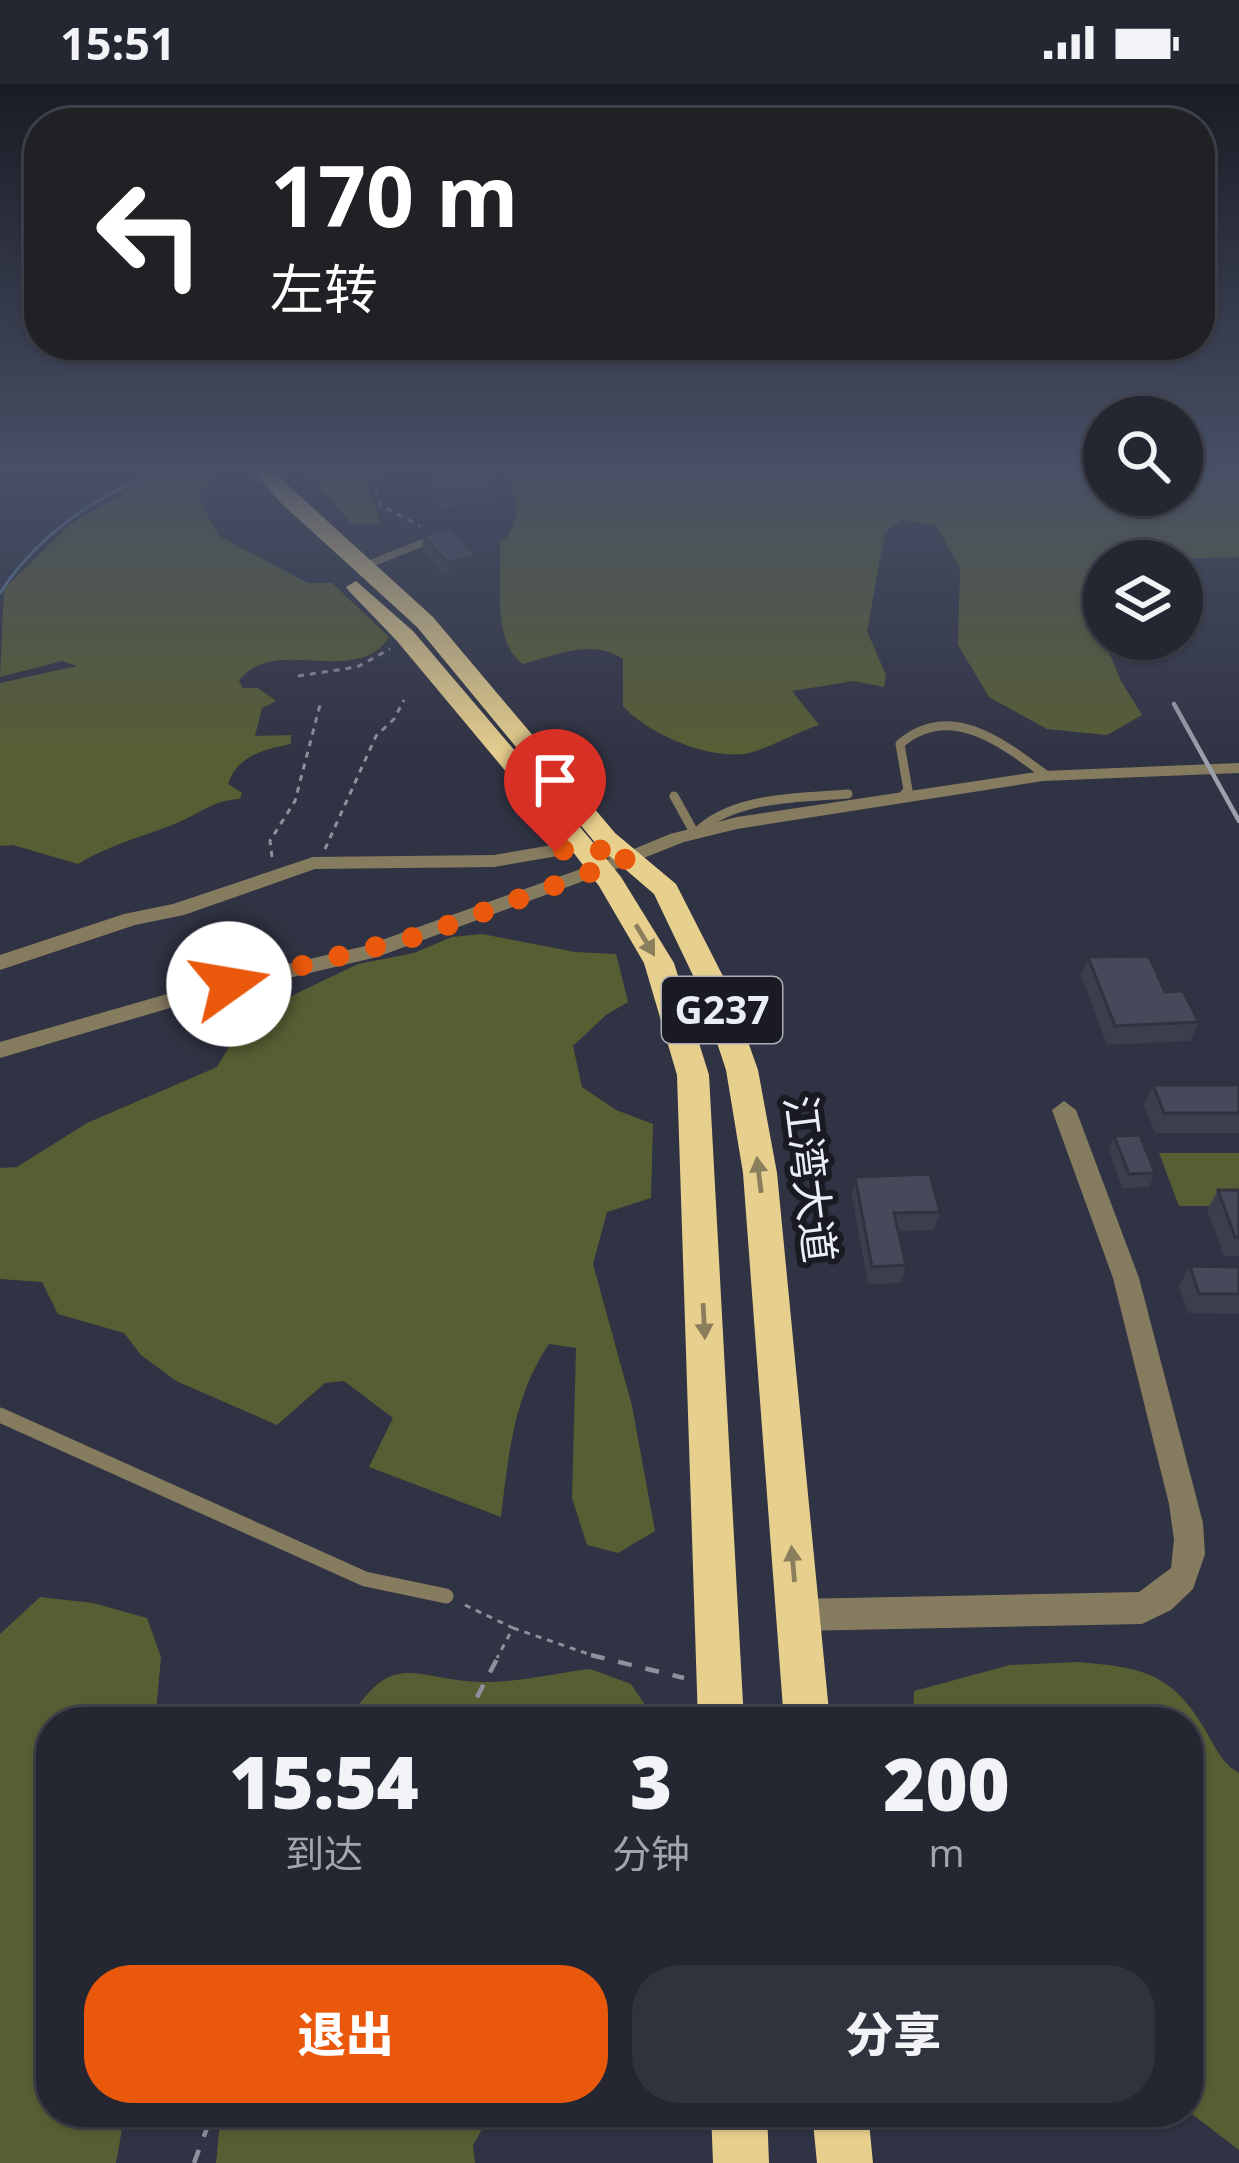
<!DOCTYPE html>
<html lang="zh">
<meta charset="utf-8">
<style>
:root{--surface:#242632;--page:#30323e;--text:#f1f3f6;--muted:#a3a5ac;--line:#41434d;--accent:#ea580c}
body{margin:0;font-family:"Open Sans","Noto Sans SC",sans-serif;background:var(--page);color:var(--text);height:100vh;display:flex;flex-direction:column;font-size:45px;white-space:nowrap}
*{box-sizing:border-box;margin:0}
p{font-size:39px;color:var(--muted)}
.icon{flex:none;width:66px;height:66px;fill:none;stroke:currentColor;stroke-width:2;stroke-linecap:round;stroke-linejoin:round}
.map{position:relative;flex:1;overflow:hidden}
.details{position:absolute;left:36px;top:1623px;width:1167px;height:420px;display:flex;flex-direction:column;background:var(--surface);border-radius:48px;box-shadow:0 3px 9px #0004,0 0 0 3px var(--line)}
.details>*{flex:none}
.guide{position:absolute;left:24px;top:24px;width:1191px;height:252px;border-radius:48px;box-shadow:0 3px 9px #0004,0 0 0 3px var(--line);background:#202124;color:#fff;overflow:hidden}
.buttons{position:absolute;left:1083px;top:312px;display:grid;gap:24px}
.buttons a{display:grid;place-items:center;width:120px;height:120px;border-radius:50%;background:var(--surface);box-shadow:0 3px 9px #0004,0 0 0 3px var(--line);font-size:60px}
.pin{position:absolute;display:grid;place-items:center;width:102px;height:102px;color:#fff;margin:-123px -51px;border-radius:50% 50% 50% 0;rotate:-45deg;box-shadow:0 0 12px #0007}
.pin .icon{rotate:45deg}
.me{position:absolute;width:132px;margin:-66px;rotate:77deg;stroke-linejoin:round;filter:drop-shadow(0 0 9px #0008)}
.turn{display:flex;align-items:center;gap:42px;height:252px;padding:0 48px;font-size:54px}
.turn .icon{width:156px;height:156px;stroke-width:2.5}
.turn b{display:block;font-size:84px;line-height:102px}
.eta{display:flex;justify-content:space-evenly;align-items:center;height:204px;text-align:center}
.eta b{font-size:72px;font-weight:800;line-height:84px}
.button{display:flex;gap:24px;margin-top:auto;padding:24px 48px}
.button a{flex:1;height:138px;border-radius:48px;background:var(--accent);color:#fff;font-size:48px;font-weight:800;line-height:138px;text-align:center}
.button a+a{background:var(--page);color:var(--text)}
.status{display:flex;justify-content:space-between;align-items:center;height:84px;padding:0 60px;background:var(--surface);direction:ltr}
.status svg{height:33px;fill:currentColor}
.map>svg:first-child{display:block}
.green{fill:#585e33}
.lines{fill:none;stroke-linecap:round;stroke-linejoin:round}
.stream{stroke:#5d7fa3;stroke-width:3}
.path-far1{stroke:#8e909e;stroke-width:3;stroke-dasharray:6 6;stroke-linecap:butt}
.path{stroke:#8e909e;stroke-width:4.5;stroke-dasharray:14 14;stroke-linecap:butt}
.service-far1{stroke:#857b5f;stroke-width:9}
.service{stroke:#857b5f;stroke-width:15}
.minor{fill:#857b5f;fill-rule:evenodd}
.tertiary{fill:#857b5f;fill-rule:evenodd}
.trunk{fill:#e7cf8e;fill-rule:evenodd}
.rail{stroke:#9d9fac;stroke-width:4.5}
.wall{fill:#3b3f4d}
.shaded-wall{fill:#30333e}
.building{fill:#454959;stroke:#30333e;stroke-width:3}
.oneway{fill:#8b7e5d}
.route{stroke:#ea580c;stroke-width:21;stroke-dasharray:0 37.8}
.labels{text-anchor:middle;stroke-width:12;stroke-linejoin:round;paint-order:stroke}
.shield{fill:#1a1b22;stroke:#acadb7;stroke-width:3}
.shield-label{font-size:39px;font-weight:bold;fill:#eaecf7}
.street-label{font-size:42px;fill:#eaecf7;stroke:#1a1b22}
</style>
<div class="status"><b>15:51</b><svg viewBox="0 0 49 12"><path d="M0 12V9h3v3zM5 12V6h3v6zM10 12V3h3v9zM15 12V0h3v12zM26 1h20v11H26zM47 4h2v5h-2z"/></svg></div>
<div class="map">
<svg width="1239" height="2079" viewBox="0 0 1239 2079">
<rect width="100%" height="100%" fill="#303343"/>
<path class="green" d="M165,385H218L197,411L219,452L308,499H332L389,553C356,605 273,549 239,597L243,604H258L276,617L262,624L255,652L291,651V660C263,666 238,671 228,700L242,709L240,715C213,716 201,729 177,739C143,753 110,760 78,780L13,761L0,762V599L77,582L62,577L0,593L4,505L72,439Z
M303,385H376L367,397L380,439L352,440Z
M504,385H1104V411H1182V385H1239V473L1104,477V520L1092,528L1121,597L1142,631L1107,651L1047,645L989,613L958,561L960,484L936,441L901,436L885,448L867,547L886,591L884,603L853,597L792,607L819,641C797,648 777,660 756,667C718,681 647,650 623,622V575C593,554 556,571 523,580C491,558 502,494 500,459C524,439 517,408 504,385Z
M482,850L575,868L616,870L628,918L606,931L573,962L582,1003L616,1026L653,1040L651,1114L607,1128L593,1180L632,1322L655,1447L618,1469L587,1461L572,1414L576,1264L549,1260C514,1311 508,1373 501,1433L369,1383L393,1334L344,1297L325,1299L277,1341L176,1297L141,1271L124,1249L58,1230L42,1198L0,1195V1084L17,1083L87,1039L217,983L238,948L268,923L358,880L414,869L452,853Z
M1159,1069H1239V1122H1179Z
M40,1513L93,1519L147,1534L161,1573L155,1638H51V2028H125L116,2079H0V1550Z
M1077,1578C1138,1583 1171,1587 1204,1644C1215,1662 1221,1679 1239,1689V2066L1188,2027V1638H913L914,1607L1010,1581Z
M590,1585L631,1600L647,1624L638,1638H348C394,1560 417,1599 486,1598C520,1598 556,1589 590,1585Z
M221,2028H492L473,2061L475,2079H216Z"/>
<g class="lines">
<path class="stream" d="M0,509C26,468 66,434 108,411C126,402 145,396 161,385"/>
<path class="path-far1" d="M385,385L374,398L380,421L420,442
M298,592L357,583L390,565
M325,765L376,652L394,635L404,616
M272,773L270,757L295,717L320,621
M465,1521L513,1544L497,1574
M513,1544L600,1574"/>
<path class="path" d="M591,1571L684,1594
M464,1638L499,1571
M194,2079L213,2028"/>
<path class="service-far1" d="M674,712L695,750C731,712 799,714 848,710
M901,714L908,706L900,660C950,617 1003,659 1047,692"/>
<path class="service" d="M0,1331L365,1495L446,1512"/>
<path class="minor" d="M430,452L442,455L369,484L357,481Z
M1239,679V689L1043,697L737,745L684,758L631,779L582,768L494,783L315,785L184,831L135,841L0,886V871L124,830L173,820L313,773L494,771L582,756L629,767L670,750L737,733L1043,687Z
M1064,1017L1076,1026L1139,1194L1203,1439L1205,1470L1193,1505L1171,1526L1142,1540L798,1547L787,1542L782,1531L787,1520L798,1515L1139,1508L1171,1484L1174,1456L1169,1420L1113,1194L1052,1026Z"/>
<path class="tertiary" d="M631,767L641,773L638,777L377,873L204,914L0,974V958L202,900L365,862Z"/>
<path class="trunk" d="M251,385H270L433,533L615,749L676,800L729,904L758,986L777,1089L830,1638H784L743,1089L726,986L699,904L654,810L597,761L417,543L281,419Z
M356,497L413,547L591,756L621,793L674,879L709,991L744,1638H698L677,991L644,879L599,802L573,768L397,557L349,507L346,503Z
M711,2028H767L769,2079H713Z
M812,2028H868L873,2079H817Z"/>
<path class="rail" d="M1174,620L1239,737"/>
</g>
<path class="wall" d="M494,404L496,422L433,425L431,407Z
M422,451L477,472L478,491L450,498L424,470Z
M1088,873L1165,908L1199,938L1190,957L1107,961L1081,892Z
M1153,1001H1239V1049H1155L1144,1021Z
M1114,1052L1155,1089L1149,1103L1122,1104L1109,1066Z
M855,1093L940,1128L934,1146L898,1147L906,1181L901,1199L868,1200L852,1111Z
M1218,1106H1239V1172H1224L1207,1126Z
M1190,1182L1239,1183V1230L1188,1229L1179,1202Z"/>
<path class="shaded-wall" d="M477,472L478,491L450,498L448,479Z"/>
<path class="building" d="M432,385H491L494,404L431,407Z
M450,445L477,472L448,479L422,451Z
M1149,872L1165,908L1183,907L1199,938L1115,942L1088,873Z
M1153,1001H1239V1029H1164Z
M1140,1051L1155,1089L1129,1090L1114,1052Z
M930,1090L940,1128L894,1129L906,1181L872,1183L855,1093Z
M1218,1106H1239V1153H1235Z
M1190,1182L1239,1183V1210H1199Z"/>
<defs><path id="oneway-solid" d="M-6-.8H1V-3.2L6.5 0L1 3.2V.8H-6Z" transform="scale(3)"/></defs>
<g class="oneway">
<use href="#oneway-solid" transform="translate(645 856) rotate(59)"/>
<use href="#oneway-solid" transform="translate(759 1091) rotate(-97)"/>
<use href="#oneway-solid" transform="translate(704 1237) rotate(87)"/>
<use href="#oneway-solid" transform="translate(793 1480) rotate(-95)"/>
</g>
<linearGradient id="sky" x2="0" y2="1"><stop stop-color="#1a1c25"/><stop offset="0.57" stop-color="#485066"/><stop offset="1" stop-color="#485066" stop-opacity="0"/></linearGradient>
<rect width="1239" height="676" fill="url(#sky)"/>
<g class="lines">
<path class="route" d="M229,900L422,851L631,773L582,762L555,768"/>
</g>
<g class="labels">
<rect class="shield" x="662" y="893" width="120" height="66" rx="9"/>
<g class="shield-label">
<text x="722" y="940">G237</text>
</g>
<g class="street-label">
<text transform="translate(810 1095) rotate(83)" y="15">江湾大道</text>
</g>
</g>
</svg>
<div class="buttons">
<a><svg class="icon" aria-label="search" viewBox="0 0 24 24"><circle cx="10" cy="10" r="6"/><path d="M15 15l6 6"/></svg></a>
<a><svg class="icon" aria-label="layers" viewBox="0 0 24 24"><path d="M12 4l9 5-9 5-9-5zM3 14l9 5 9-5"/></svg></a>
</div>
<div class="pin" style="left:555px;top:768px;background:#d93025"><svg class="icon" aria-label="arrive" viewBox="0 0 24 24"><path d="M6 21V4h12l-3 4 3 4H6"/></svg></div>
<svg class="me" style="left:229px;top:900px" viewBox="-20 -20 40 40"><circle r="19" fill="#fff"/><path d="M0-13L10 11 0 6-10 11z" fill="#ea580c"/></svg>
<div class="guide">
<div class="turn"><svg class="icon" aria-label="left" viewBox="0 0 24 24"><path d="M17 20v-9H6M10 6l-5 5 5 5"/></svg><div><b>170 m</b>左转</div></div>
</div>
<section class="details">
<div class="eta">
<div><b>15:54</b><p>到达</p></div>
<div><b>3</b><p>分钟</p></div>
<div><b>200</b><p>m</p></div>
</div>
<div class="button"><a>退出</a><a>分享</a></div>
</section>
</div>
